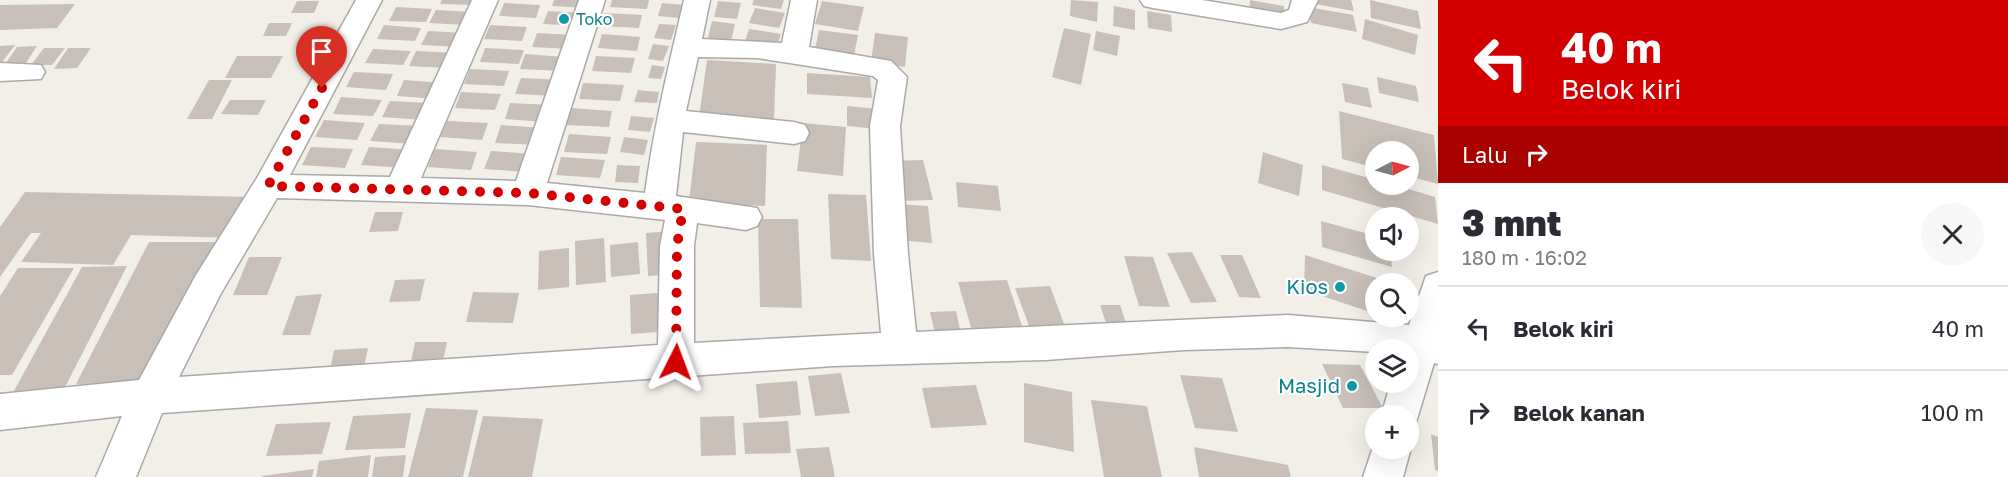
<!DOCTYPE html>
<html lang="id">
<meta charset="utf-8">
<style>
:root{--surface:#fff;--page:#f7f7f7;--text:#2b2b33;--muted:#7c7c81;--line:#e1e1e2}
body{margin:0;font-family:"Golos Text",sans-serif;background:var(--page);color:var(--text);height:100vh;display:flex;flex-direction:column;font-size:22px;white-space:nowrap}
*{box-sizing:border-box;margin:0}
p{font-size:20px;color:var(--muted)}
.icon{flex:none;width:33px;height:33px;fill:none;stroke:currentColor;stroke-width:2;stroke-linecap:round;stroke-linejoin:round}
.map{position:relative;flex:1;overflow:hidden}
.sheet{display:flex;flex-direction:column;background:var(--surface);width:570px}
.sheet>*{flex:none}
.top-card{background:#d40000;color:#fff;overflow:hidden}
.needle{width:39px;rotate:84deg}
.controls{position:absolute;left:1365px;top:141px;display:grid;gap:12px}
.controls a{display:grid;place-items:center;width:54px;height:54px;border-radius:50%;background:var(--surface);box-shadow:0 6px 24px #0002;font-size:30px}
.pin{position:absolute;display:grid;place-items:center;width:51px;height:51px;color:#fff;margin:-62px -26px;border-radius:50% 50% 50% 0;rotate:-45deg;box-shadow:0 0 6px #0007}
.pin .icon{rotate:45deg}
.me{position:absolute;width:66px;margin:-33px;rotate:3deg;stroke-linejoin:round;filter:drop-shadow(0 0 4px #0008)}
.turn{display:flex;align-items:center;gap:21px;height:126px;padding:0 24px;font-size:27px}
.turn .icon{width:78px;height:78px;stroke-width:2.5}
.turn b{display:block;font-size:42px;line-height:51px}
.then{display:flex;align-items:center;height:57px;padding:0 24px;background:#0003;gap:12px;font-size:22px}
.round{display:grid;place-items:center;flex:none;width:63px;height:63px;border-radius:32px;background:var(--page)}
.summary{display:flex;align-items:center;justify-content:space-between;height:102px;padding:0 24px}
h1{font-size:36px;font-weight:800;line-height:45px}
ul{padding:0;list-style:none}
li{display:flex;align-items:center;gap:18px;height:84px;padding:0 24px;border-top:2px solid var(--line)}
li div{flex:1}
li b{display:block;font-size:22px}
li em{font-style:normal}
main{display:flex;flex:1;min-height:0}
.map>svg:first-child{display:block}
.building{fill:#c7bfb8}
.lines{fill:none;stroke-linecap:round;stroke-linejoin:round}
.minor-casing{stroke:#a9a9a9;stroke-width:3}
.minor{fill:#fff;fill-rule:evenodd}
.route{stroke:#d40000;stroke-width:10;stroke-dasharray:0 18}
.culture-dot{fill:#0f9aa8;stroke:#fff;stroke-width:2}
.labels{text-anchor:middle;stroke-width:4.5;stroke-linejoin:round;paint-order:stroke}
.far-culture-label{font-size:16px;fill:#0d838f;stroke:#fff;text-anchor:start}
.culture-label{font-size:20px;fill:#0d838f;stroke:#fff;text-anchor:end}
</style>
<main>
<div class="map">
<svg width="1438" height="477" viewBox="0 0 1438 477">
<rect width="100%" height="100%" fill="#f2efe9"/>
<path class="building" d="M442,0H479L477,5L440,4Z
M554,0H591L589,8L552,6Z
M612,0H649L647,9L610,7Z
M754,0H784L781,9L752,5Z
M1071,0L1098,2L1097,22L1070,16Z
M1250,0L1284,6V20L1249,12Z
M1308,0H1351L1354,11L1309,3Z
M1370,0L1418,11L1421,29L1371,18Z
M297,1H319L314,13H291Z
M718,1L741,3L737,19L714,17Z
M822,1L864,7L858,31L815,24Z
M504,3L540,5L536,18L499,16Z
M662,3L684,5L680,18L658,16Z
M75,4L57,28L0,30V5Z
M1114,6L1135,10V30L1113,26Z
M396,7L432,9L426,22L389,21Z
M1308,7L1353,15L1357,32L1311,23Z
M755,8L785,13L779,28L749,23Z
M436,10L472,12L466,25L429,23Z
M548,11L585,13L581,26L543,24Z
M1147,11L1171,15L1172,32L1148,28Z
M605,13L642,15L639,28L601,26Z
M1365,19L1418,35L1415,55L1362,39Z
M712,21L735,24L731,41L708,38Z
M269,23H292L286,36H263Z
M659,24L676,25L671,40L654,38Z
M384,25L421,28L415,41L377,39Z
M490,25L527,27L522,41L484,39Z
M1064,28L1091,34L1081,85L1052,77Z
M749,29L781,34L776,49L744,44Z
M819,30L858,35L853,60L814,54Z
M428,31L465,33L459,47L421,45Z
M1096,31L1120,36L1117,56L1093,50Z
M537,33L575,35L571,49L532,47Z
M875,33L908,37L905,67L871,62Z
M602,34L640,37L637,51L598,48Z
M653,44L669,46L663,61L648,59Z
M15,45L0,65V46Z
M37,46L24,66L3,67L17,47Z
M44,48H65L52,65H31Z
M68,48H91L77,68L54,69Z
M485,48L524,50L519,64L480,62Z
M373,49L411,51L403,65L365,63Z
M416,51L454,53L448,68L409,66Z
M525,54L564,57L560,71L520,69Z
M237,56H283L271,78H225Z
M596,56L635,58L631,73L592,71Z
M707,60L776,64L774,121L699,117Z
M652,65L665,67L661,79L648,78Z
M470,69L509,71L504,86L464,84Z
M354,72L393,74L386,90L346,87Z
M807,73L870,77L872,98L807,94Z
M1377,77L1416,86L1419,102L1379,93Z
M521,78L561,80L556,96L515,94Z
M209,80H232L212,119H187Z
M404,80L443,83L437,99L397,96Z
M583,83L624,85L620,101L579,99Z
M1342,83L1368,88L1372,108L1345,102Z
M638,90L659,92L657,103L634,102Z
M461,92L501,94L495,110L455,108Z
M341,97L382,100L373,116L333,114Z
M230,100H266L258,115L221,114Z
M390,101L430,103L424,120L382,117Z
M510,103L551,105L546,122L505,119Z
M847,106L878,109V129L847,126Z
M571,108L612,111L609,127L566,125Z
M1339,111L1434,135L1438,184L1408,176V152H1376V168L1342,159Z
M631,116L654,118L650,132L628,130Z
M324,120L365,123L357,140L315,137Z
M447,121L488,123L482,140L440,137Z
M803,123L846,127L843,176L797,171Z
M379,124L420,126L413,144L370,141Z
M501,125L543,128L537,145L495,143Z
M569,134L611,137L607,154L564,152Z
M624,137L648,140L644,155L620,152Z
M696,142L767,145L765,206L689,202Z
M311,147L353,149L345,168L302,165Z
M369,147L412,150L404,168L361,165Z
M435,149L477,152L471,170L428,167Z
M491,151L533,154L528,172L484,169Z
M1263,152L1303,165L1299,196L1258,183Z
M561,157L605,160L600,178L556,175Z
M923,160L933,200L899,201L890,161Z
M617,165L640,166L638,183L615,182Z
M1322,165L1376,180V184H1392L1435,197L1438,224L1322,190Z
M956,182L998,186L1001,211L958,207Z
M25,192L252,197L232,238L131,235L113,265L21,262L41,233H31L0,277V227Z
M828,194L866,195L871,261L831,259Z
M895,204L928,206L932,243L897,240Z
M375,212H403L398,231L369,232Z
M758,219H798L802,308L760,307Z
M1321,221L1376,236V250H1390L1392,267L1322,247Z
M673,231L676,274L648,276L646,233Z
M604,238L606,282L576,285L575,241Z
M149,242H220L155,383L76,384Z
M638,242L640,274L611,277L610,245Z
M569,248V287L538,290L539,251Z
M1192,252L1217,302L1191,303L1167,253Z
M1220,255H1242L1261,298L1239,297Z
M1305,255L1380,279L1381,284H1376V314L1304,290Z
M1124,256L1153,257L1170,307L1139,306Z
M249,257H282L267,295H233Z
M127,266L60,397L10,398L82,267Z
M18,268H74L12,375H0V296Z
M425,279L420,301L389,302L395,280Z
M1007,280L1025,335L974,338L958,282Z
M1050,286L1067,332L1032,334L1015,288Z
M473,292L519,293L513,323L466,322Z
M669,292L671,331L631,334L630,295Z
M322,294L310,335H282L296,296Z
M1100,305H1120L1127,326H1107Z
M956,311L962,338H936L930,312Z
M415,342H447L442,366L410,367Z
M368,348L362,377L328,380L334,350Z
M1322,364L1360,365L1383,408H1343Z
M841,373L850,413L815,416L808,376Z
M1180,375L1222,378L1238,432L1195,428Z
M797,381L801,415L759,418L756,384Z
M1024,383L1072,392L1074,452L1024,442Z
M976,385L987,425L931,428L922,388Z
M1091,400L1147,406L1162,477H1104Z
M426,408L478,410L463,477H408Z
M411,413L405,448L345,450L353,416Z
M483,416L543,419L532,477H468Z
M734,416L736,455L701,456L700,417Z
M788,421L791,453L745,454L743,423Z
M331,422L322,454L266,456L276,424Z
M1431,434L1438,437V471L1435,470Z
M829,447L835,477H801L796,449Z
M1194,447L1288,465L1291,477H1199Z
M371,455L368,477H316L319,461Z
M406,455L403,477H372L375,457Z
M314,469L312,477H262V476Z"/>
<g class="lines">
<defs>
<path id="minor" d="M356,0H382L290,175L390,177L472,0H498L421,178L516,181L579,0H605L547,183L645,193C654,126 669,64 684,0H710L702,39L782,43L791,0H817L809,47L891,61L907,77L900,126L908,254L916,332L1288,315L1409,325L1426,276L1438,272V364L1434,363L1414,429L1408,431V416H1381L1391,382H1408V350H1376V352L1288,347L1184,350L1045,360L833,366L162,413L136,477H96L122,416L0,430V394L139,380L196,275L257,178ZM698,57L757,58L873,76L878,80L870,126L874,254L881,333L694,343V246L697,223L746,230L757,226L762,217L757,208L676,196L683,132L794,144L805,141L809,133L805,125L794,122L686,111ZM277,198L528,205L665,220L660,246L658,345L179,377L220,295Z
M1140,0H1202L1281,13L1289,10L1292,0H1318L1307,22L1281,29L1153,8L1144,6Z
M0,63L41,65L45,72L41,79L0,81Z
M1376,438V448H1408V443L1411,448L1403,477H1363Z"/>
</defs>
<use href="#minor" class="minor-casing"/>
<use href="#minor" class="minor"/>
</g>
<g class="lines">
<path class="route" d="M322,88L268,186L528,193L683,209L677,246L676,362"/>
</g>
<g class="culture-dot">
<circle cx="564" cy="19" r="6"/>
<circle cx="1340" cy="287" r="6"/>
<circle cx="1352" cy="386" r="6"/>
</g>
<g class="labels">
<g class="far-culture-label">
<text x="576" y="25">Toko</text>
</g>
<g class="culture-label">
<text x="1328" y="294">Kios</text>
<text x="1340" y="393">Masjid</text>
</g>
</g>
</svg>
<div class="controls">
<a><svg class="needle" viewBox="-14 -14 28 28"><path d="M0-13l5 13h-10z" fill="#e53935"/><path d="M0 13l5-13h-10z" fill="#7c7c81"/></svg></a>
<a><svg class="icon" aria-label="sound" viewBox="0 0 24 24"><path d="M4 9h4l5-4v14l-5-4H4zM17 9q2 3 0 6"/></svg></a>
<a><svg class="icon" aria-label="search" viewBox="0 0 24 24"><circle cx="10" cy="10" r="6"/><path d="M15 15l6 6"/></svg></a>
<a><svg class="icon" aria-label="layers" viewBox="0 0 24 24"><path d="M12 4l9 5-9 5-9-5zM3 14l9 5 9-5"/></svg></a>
<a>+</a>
</div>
<div class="pin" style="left:322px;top:88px;background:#d93025"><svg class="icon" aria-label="arrive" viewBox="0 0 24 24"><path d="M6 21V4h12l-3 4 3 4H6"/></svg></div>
<svg class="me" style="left:676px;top:362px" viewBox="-20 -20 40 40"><path d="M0-17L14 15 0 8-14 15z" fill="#d40000" stroke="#fff" stroke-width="4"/></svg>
</div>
<section class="sheet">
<div class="top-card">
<div class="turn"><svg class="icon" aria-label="left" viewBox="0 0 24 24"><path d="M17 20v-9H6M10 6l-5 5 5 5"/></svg><div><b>40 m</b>Belok kiri</div></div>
<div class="then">Lalu<svg class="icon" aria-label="right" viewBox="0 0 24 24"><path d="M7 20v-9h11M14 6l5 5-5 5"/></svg></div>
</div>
<div class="summary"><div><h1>3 mnt</h1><p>180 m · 16:02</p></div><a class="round"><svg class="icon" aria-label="close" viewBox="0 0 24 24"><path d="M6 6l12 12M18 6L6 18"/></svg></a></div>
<ul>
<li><svg class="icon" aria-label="left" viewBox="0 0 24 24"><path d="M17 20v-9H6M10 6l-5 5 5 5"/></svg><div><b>Belok kiri</b></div><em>40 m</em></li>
<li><svg class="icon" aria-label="right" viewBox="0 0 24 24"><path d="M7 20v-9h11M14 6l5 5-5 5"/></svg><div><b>Belok kanan</b></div><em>100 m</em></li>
</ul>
</section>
</main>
